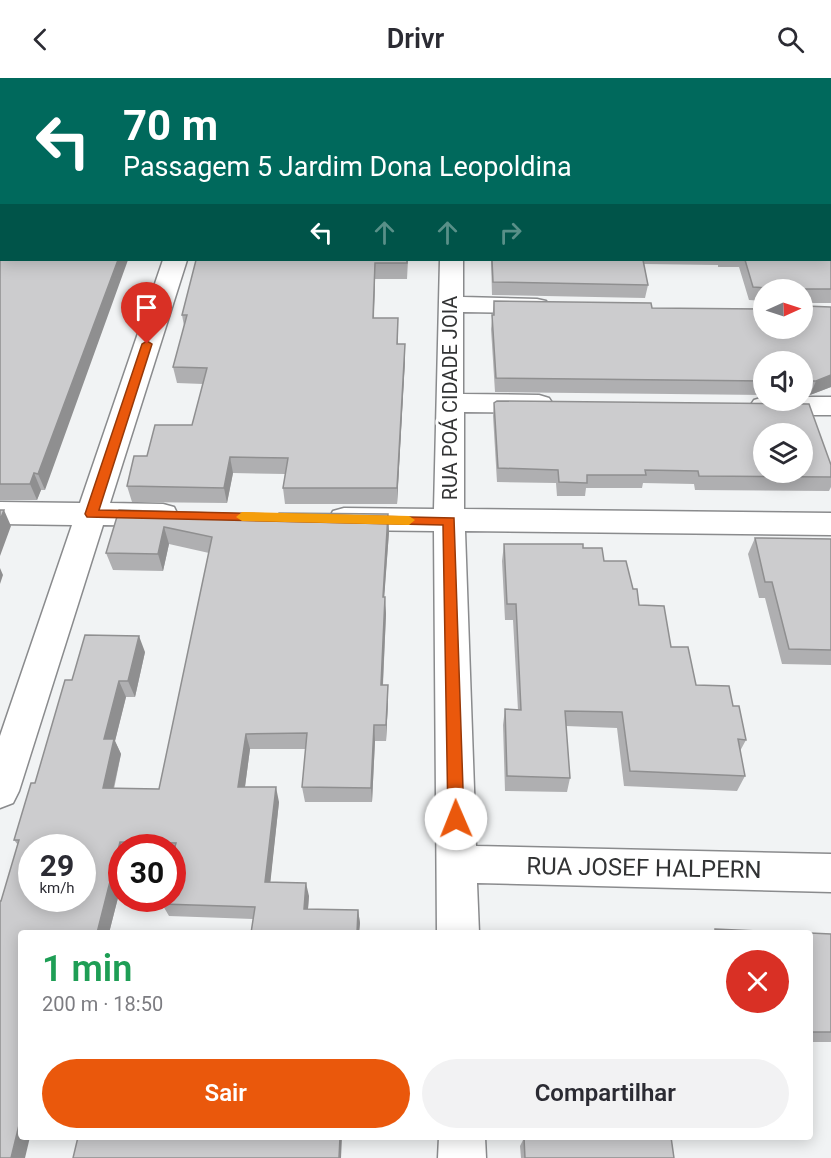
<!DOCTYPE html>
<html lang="pt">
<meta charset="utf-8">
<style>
:root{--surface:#fff;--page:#f2f2f3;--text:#2b2b33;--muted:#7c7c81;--accent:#ea580c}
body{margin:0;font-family:Roboto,sans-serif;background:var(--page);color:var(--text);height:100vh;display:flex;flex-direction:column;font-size:22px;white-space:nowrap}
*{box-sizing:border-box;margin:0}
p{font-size:20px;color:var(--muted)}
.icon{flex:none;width:33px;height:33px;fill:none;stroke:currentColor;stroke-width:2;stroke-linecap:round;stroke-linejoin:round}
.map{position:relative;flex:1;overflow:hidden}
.side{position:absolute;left:18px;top:852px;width:795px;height:210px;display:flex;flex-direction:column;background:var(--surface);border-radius:6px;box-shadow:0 3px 15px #0003}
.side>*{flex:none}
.top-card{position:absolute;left:0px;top:0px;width:831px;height:183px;box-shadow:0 3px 15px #0003;background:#00695c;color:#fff;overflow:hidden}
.needle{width:39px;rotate:87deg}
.controls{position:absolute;left:753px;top:201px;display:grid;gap:12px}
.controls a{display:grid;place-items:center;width:60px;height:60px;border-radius:50%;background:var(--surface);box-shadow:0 3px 15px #0003;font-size:30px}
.speed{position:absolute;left:18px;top:756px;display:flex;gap:12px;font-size:30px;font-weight:700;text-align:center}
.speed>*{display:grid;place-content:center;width:78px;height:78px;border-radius:50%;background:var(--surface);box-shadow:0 3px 15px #0003;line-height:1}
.speed small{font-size:15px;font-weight:400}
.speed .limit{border:9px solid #d22;background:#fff;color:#111}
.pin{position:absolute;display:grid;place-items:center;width:51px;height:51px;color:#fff;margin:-62px -26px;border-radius:50% 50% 50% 0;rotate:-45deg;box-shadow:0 0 6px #0007}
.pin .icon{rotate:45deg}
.me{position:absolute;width:66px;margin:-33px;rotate:359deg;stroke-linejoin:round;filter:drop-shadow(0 0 4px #0008)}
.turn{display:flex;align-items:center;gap:21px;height:126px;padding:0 24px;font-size:27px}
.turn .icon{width:78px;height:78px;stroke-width:2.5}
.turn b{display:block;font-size:42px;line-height:51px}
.lanes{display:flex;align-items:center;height:57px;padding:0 24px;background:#0003;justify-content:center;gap:30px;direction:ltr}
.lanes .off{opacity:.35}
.round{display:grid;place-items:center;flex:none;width:63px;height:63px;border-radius:32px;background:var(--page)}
.head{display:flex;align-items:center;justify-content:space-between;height:102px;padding:0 24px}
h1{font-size:36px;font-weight:600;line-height:45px;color:#1e9e55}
.button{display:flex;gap:12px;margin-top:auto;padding:12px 24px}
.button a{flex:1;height:69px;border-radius:36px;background:var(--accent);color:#fff;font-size:24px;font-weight:600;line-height:69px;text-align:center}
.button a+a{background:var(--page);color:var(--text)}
header{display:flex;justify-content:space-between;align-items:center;height:78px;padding:0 24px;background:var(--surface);font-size:27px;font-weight:600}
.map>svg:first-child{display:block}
.green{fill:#cdd7a4}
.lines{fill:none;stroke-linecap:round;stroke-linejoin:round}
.minor-casing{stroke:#8a8b8d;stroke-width:3}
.minor{fill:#fff;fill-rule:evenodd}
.wall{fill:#afafb1}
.shaded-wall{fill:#8f8f90}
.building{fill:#ccccce;stroke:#8f8f90;stroke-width:1.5;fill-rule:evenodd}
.route{fill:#ea580c;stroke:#983908;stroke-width:1.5}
.slow{fill:#f59e0b}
.labels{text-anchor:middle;stroke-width:6;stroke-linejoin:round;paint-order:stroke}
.street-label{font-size:20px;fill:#323334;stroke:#fff}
.near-street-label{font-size:24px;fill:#323334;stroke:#fff}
</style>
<header><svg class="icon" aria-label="back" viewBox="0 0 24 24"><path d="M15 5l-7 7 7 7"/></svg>Drivr<svg class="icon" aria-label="search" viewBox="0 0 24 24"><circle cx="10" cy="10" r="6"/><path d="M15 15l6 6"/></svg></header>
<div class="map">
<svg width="831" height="1080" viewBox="0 0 831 1080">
<rect width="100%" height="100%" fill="#f1f3f4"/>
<path class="green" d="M59,0H445L58,2Z"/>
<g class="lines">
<defs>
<path id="minor" d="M42,0H60L41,2Z
M448,0H466V2H448Z
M830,77H831V89H830Z
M163,182H187L110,425L163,426L174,429L178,437L174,445L163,448L103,447L19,713L13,725L0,730V658L72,447L0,446V424L80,425Z
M440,182H463V219L537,221L546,223L549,228L546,233L537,235L463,234V316L539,317L549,320L553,326L549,332L539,335L464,334V431L831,435V457L465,453L476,768L831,776V814L477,805L479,855H437L434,453L344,452L333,449L329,441L333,433L344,430L434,431Z
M764,319V322H802V319H831V337H764L754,334L750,328L754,322Z
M439,1059H485L486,1080H438Z"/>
</defs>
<use href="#minor" class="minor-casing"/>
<use href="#minor" class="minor"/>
</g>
<path class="wall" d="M813,0H831V30H830V2H814Z
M0,74L45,412H41L37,422H0Z
M831,88V225H805V228L831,309L810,317H802V284H764V317L495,314L491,251L494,223L652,230L758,231L759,227L764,226V250L802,212H764V223L749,222L739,189H718V187L644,186L648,207L645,220L492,217L491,182H830Z
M196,182H408L407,201H375L374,240L398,256V266H405V282L397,426H285L283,410L285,396L233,395L227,425L132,424L127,408L147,378L192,347L203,306L177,305L173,289L184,248L182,237Z
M494,325L831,387V409L829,413L695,412L694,406L643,405L642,410H586L585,418H557L556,405L497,404L493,338Z
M119,432L278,437L388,436L389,454L384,519L386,536L383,607H388V623L386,663H375L372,724H305L302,709L306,671H250L245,709L279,724L270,804L309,818L308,831L358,832L360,845L359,855H251L253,841L169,838L162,826L172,820V770H122V804L109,855H21V1059L0,1080L18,767L14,762L72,602L145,574L135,619H126L115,663L121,676L114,711H159L209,475L169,466L163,493L113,492L106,475Z
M755,460L831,461V587L782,586L765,520H759L748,476Z
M504,466L583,470L604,483L633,511L639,527L671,569L696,607L733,628L746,662L740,673L745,698L737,713L624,708L617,650L566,648L570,700L567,714L505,713L503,647L505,631L518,632L513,542H505L502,483Z
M810,855L831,856V964H810Z
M530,1059H671L674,1080H521L520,1068L524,1060Z"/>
<path class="shaded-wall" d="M118,182H128L45,412L38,396Z
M375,185V201L373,255V240Z
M405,266V282L397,426V410Z
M831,297V309L810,317L816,303Z
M230,379L233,395L227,425L224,410Z
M34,395L41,412L37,422L30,406Z
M4,432L11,448L0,478V442Z
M388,436L389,454L383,536V519Z
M164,449L169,466L163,493L158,476Z
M0,490L3,497L0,506Z
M385,519L386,536L382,623L381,607Z
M139,558L145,574L135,619L128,603Z
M119,603L126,619L115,663L121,676L110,725L103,710L104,661Z
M388,607V623L386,663V647Z
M374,647L375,663L372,724L371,710Z
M246,656L250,671L243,723L238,709Z
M276,709L279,724L269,817L265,804Z
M120,764L124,770H122V804L109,855H97Z
M306,805L309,818L307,843L304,831Z
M358,832L360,845L359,855H357Z
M19,1047L21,1048V1059H30L25,1080H11Z
M340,1059H342L341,1080H339Z"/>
<path class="building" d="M518,0H610V2H518Z
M706,0H737L738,2H706Z
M823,0H831V16L830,13V2H824Z
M0,74H2V182H118L38,396L34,395L30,406H0Z
M830,88H831V211H805V228L831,229V297L816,303H807L805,306H802V284H764V303L496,300L492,237H494V223L651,225L652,230L761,231L759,227L764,226V250H802V212H770V210L753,209L745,182H830Z
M196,182H407V185H375L373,240H398L397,266H405L397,410H283L288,380L230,379L224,410L127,408L134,378H147L155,347H192L207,290L173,289L187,237H182Z
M492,182H643L648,207L493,204Z
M497,323L809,326L831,387V399L699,398L698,393L645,392L646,397H587V405L559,404L558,392L498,390L494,325ZM764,356H802V394H764Z
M0,432H4L0,442Z
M119,432L278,437L279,435L388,436L383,519H385L381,607H388L386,647H374L371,710L302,709L307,655L246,656L238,709H276L265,804L306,805L304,831L358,832L357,855H251L255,829L162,826L163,820H172V779L176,765L120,764L97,855H21V1047H19L11,1080H0V823H1L19,762H14L31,705H35L65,602H72L85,557L139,558L128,603H119L104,661H114L103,710L159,711L212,459L164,449L158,476L106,475ZM32,770H82V820H32Z
M755,460L831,461V572L789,571L772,504H765Z
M504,466H583V470H602L604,483H626L633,511H637L639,527L664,528L671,569H688L696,607L729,608L733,628H739L746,662L738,661L745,698L630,693L622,634L565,633L570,700L507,698L505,631L521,632L516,526H507Z
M715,851L804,855H715Z
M810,855L831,856V954H810Z
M78,1059H340L339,1080H73Z
M535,1059H671L674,1080H525L524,1060Z"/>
<path class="route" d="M147,263L152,266L99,432L454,440L464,741L462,746L456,748L450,746L448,741L443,447L87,439L85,436L142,266Z"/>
<path class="slow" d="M242,434L409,438L415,442L409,447L242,443L236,439Z"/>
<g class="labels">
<g class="street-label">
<text transform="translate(450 320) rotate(-90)" y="7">RUA POÁ CIDADE JOIA</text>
</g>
<g class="near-street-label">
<text transform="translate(644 790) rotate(1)" y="8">RUA JOSEF HALPERN</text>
</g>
</g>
</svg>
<div class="controls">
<a><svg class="needle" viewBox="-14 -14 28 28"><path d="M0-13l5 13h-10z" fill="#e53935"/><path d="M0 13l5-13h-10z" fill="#7c7c81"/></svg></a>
<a><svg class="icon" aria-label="sound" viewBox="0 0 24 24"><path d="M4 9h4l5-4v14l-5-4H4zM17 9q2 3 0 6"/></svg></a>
<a><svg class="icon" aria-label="layers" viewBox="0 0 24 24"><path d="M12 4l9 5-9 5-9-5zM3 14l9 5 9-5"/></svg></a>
</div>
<div class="speed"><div>29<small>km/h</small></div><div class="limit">30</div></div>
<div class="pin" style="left:147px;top:266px;background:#d93025"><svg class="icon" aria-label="arrive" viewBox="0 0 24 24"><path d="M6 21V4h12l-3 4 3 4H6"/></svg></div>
<svg class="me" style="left:456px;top:741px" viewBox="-20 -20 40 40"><circle r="19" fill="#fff"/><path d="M0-13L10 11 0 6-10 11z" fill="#ea580c"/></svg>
<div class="top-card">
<div class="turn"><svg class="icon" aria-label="left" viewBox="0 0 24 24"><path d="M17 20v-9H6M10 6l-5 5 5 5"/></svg><div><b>70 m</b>Passagem 5 Jardim Dona Leopoldina</div></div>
<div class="lanes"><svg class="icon" aria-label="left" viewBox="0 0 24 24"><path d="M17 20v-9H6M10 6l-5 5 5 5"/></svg><svg class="icon off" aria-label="ahead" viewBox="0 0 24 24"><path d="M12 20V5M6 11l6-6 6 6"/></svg><svg class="icon off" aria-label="ahead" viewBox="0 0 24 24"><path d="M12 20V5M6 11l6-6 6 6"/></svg><svg class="icon off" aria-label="right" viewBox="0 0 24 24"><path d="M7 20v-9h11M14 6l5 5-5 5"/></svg></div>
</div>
<section class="side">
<div class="head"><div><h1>1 min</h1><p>200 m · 18:50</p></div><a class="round" style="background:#d93025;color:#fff"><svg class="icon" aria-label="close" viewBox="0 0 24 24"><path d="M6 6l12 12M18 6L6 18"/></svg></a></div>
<div class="button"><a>Sair</a><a>Compartilhar</a></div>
</section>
</div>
